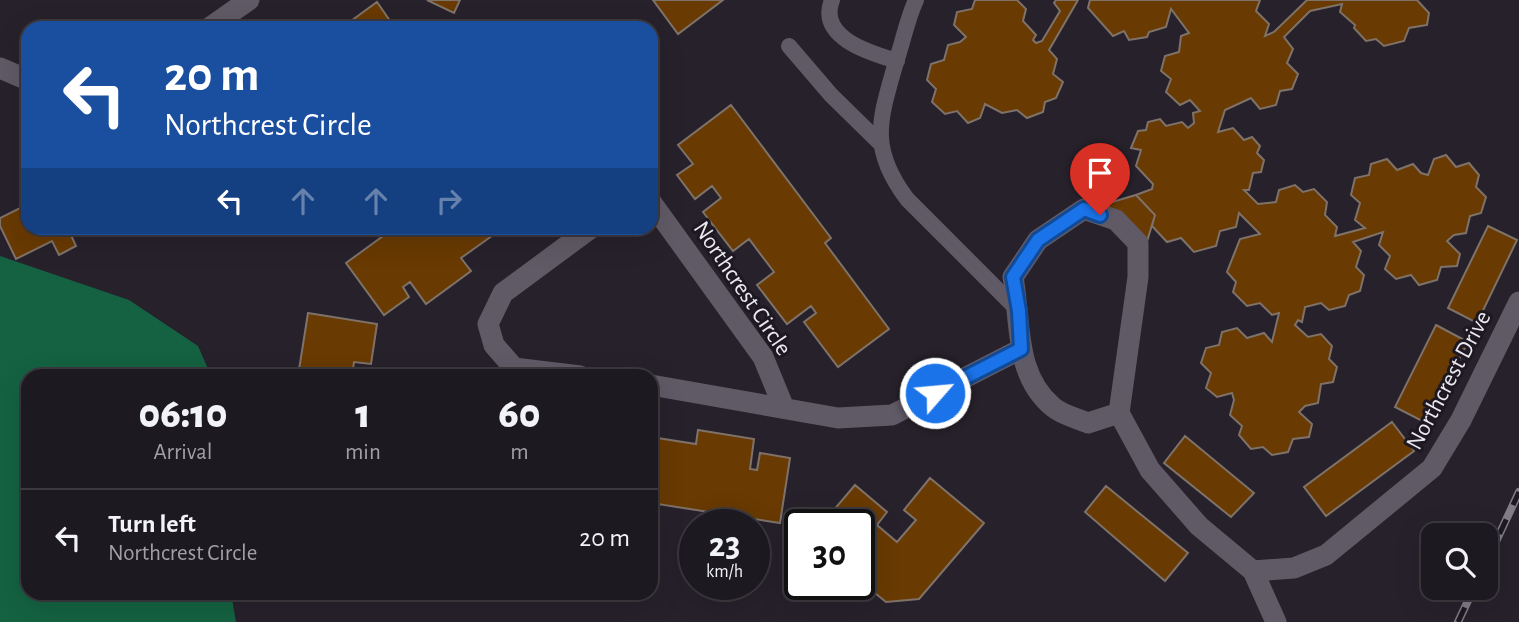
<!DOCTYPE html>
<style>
:root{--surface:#1d1920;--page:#252229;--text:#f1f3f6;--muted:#a0a0a5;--line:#3b383e}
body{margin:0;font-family:"Alegreya Sans",sans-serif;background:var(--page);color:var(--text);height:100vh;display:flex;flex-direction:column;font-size:26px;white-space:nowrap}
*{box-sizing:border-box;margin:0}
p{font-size:23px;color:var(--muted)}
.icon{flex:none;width:38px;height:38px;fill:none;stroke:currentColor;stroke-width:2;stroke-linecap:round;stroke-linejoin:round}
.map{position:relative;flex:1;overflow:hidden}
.panel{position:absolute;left:21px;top:369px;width:637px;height:231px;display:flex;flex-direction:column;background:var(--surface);border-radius:21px;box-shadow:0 7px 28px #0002,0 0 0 2px var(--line)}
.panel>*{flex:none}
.hud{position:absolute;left:21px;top:21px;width:637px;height:214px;border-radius:21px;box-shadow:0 7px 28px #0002,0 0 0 2px var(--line);background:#1a4fa0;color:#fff;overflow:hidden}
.controls{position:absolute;left:1421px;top:523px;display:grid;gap:14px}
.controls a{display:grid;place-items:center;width:77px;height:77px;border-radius:14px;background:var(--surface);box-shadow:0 7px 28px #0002,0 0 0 2px var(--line);font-size:35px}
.speed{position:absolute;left:679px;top:509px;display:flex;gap:14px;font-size:35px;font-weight:700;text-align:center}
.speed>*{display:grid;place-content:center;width:91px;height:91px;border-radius:50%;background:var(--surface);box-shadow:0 7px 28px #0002,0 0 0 2px var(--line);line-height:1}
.speed small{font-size:18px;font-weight:400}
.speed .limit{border:4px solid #111;border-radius:10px;background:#fff;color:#111}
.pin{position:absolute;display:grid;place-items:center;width:60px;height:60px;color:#fff;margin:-72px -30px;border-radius:50% 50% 50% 0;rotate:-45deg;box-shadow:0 0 7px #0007}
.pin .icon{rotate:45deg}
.me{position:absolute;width:77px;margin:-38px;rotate:63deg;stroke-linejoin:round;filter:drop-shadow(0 0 5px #0008)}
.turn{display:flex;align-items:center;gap:24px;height:147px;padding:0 28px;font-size:32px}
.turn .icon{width:91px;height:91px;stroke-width:2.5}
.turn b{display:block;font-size:49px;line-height:60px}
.lanes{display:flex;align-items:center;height:66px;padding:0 28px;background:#0003;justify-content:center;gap:35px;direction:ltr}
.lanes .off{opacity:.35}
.eta{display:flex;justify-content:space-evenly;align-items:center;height:119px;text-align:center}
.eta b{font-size:42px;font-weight:800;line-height:49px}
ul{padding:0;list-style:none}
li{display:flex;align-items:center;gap:21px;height:98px;padding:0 28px;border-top:2px solid var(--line)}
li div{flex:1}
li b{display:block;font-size:26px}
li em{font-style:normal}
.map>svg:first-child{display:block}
.forest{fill:#146242}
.building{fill:#693a02;stroke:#7e7269;stroke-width:2}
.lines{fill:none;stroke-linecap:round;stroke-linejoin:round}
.service{stroke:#605a66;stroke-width:16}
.minor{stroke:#605a66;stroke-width:21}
.rail-casing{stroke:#817c85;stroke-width:8}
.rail{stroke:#1d1822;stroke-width:5;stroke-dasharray:16;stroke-linecap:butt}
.route-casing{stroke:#114b97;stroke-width:18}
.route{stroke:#1a73e8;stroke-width:12}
.labels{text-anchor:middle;stroke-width:6;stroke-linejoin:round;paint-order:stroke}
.street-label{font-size:24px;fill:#ebe8ef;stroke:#1d1822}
</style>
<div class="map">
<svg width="1519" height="622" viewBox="0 0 1519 622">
<rect width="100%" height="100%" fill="#27212b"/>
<path class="forest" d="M0,256L129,300L198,346L211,376H28V593H231L236,622H0Z"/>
<path class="building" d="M427,0H460L454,13Z
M653,0H723L678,34Z
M975,0H1017L1026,9L1023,21L1036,35L1033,40L1036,43L1042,41L1060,11L1054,3L1056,0H1078L1049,50L1057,59L1053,74L1063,82L1056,98L1045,102L1043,112L1027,118L1017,110L1002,113L985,104L980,118L968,123L957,111L945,114L932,102L936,89L927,80L931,64L944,60L948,45L960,42L966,37L954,25L957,12L972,9Z
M1090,0H1260L1256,11L1269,24L1265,36L1274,32L1307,0H1417L1429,13L1427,25L1409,28L1404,41L1384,46L1376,39L1366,41L1354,28L1355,25L1340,12L1342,4L1310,11L1284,37L1293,49L1287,63L1298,74L1292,89L1280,91L1276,105L1260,109L1251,98L1225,110L1218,132L1233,128L1244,140L1252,137L1260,146L1257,153L1264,160L1261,172L1253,173L1249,190H1244L1258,204L1276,202L1279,190L1295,185L1303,192L1314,189L1327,202L1325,215L1337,227L1335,236L1365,228L1355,220L1360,203L1351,195L1355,178L1369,175L1371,164L1387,159L1397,170L1413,164L1421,173L1428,175L1434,159L1446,155L1456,167L1469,163L1479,175L1476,187L1486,197L1481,213L1470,216L1466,233L1454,235L1447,241L1460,254L1457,266L1441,267L1437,280L1419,285L1411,275L1396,279L1385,269L1390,256L1379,245L1383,232L1353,242L1361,251L1356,267L1364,275L1360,291L1349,295L1345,306L1329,310L1321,303L1305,307L1302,322L1298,320L1295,325L1308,337L1321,334L1332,346L1329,359L1337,367L1333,382L1321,384L1318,403L1305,406L1299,412L1312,424L1309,437L1293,439L1288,452L1272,455L1263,447L1251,449L1239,435L1242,426L1230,415L1234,400L1232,393L1217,397L1206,388L1211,373L1201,363L1206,348L1219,345L1222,332L1237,328L1247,338L1264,333L1272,342L1279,313L1272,315L1260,303L1247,306L1233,292L1236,282L1227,272L1240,239L1260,234L1239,213L1236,227L1220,231L1216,246L1194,252L1181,238L1167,242L1152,226L1155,215L1136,195L1152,189L1153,184L1136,166L1141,150L1131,148L1138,131L1146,130L1148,122L1160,119L1166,126L1182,122L1188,128L1194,123L1193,113L1200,111L1190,100L1180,105L1166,92L1171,79L1161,71L1165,56L1179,52L1181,36L1189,33L1171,9L1166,27L1149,32L1147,37L1129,40L1124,31L1113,36L1088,8Z
M377,2L395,28H346L344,26Z
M731,105L831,238L825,243L889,329L838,367L804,322L816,313L811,306L787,324L757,285L774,272L749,239L733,251L703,212L721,198L712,186L695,199L677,175L693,164L678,145Z
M1136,195L1155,215L1145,248L1102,205Z
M28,204V228H80L70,233L76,246L59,255L52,241L16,259L0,226V218Z
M1488,226L1517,240L1477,323L1448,308Z
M394,228H503L461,258L471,271L426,304L410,282L403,287L409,297L384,315L346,263Z
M508,228H526L515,236Z
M308,313L377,324L371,364L354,362L352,376H298Z
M1436,325L1468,342L1426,423L1395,407Z
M1392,422L1414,451L1326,516L1304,487Z
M698,430L754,439L750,469L757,470L760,453L790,458L780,523L651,503V437L696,444Z
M1185,436L1254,493L1231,517L1164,463Z
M930,478L984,523L919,599L886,602L859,580V525H821L855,485L887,512L877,525L897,542L916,520L904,510Z
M1106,486L1188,553L1165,581L1085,512Z"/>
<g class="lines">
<path class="service" d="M832,0C817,38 871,53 897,61
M916,0C907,19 903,42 896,62C880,119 868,147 907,199L1019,311
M789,46L831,95L881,144"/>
<path class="minor" d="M209,28L249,0
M0,68L28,80
M651,202L763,357L784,408
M580,376L514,368L494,345L488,324L503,293L591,228
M651,385L838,418L892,415L1021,349
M1119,413L1138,277V243L1116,220L1084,209L1038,240L1013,277C1021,322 1014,375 1053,407C1062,415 1077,418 1088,423L1119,413L1150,470L1199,526L1253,571
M1276,622L1253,571L1294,568L1326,555L1432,468L1461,420L1519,302"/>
<defs>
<path id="rail" d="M1486,563L1519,492
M1458,622L1474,588"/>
</defs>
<use href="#rail" class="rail-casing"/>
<use href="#rail" class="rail"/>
</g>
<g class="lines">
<defs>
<path id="route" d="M935,393L1021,349L1019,311L1013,277L1038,240L1084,209L1100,215"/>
</defs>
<use href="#route" class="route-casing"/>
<use href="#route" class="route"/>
</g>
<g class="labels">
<g class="street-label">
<text transform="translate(743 288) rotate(56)" y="8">Northcrest Circle</text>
<text transform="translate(1448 380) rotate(-62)" y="8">Northcrest Drive</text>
</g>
</g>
</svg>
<div class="controls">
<a><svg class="icon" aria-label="search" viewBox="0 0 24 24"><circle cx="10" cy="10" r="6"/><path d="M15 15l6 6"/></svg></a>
</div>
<div class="speed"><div>23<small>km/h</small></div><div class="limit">30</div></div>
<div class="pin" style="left:1100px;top:215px;background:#d93025"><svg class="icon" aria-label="arrive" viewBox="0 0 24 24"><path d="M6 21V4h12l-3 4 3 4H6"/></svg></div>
<svg class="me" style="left:935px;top:393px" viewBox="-20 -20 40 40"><circle r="17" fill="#1a73e8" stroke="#fff" stroke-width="3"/><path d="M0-11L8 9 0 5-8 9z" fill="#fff"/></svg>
<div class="hud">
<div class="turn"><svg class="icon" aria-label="left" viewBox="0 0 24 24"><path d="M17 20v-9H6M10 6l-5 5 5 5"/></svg><div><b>20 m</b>Northcrest Circle</div></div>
<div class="lanes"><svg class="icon" aria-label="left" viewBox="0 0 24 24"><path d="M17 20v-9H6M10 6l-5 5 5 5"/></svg><svg class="icon off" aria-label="ahead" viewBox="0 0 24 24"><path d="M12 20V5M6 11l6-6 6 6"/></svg><svg class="icon off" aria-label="ahead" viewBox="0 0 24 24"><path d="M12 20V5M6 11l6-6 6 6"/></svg><svg class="icon off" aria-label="right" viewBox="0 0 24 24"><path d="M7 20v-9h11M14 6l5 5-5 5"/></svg></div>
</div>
<section class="panel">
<div class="eta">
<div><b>06:10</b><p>Arrival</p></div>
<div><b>1</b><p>min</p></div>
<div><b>60</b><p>m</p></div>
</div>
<ul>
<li><svg class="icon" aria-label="left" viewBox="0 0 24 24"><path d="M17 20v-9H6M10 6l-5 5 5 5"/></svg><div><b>Turn left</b><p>Northcrest Circle</p></div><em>20 m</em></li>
</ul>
</section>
</div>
